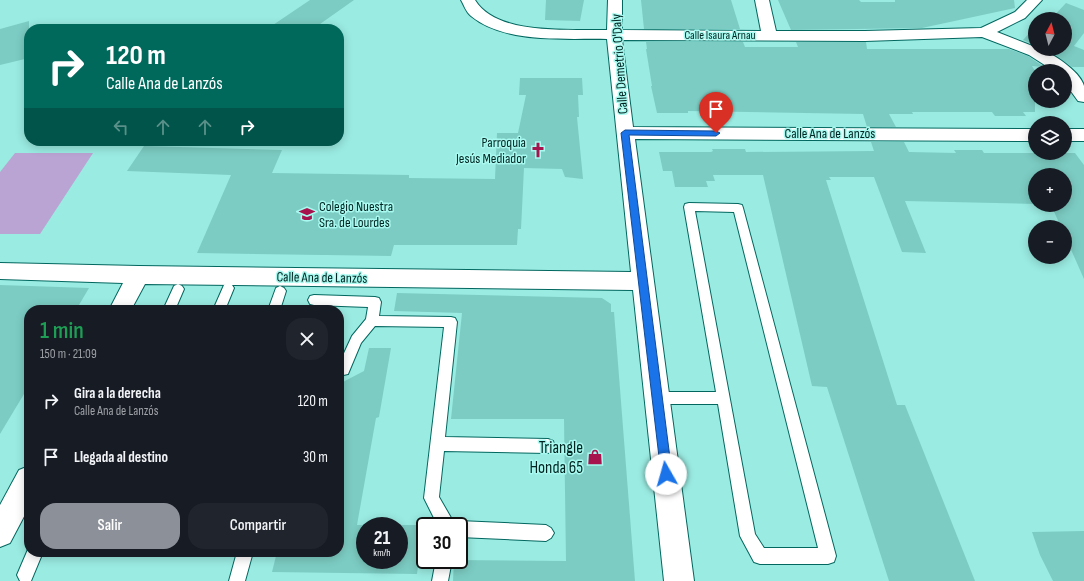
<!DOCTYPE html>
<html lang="es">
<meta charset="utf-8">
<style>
:root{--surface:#171b24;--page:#20242c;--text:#f1f3f6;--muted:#9ea1a6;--accent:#8c9099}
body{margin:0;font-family:"Sofia Sans Condensed",sans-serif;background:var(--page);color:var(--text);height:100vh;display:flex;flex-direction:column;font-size:15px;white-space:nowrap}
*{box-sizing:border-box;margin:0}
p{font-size:13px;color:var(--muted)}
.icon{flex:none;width:22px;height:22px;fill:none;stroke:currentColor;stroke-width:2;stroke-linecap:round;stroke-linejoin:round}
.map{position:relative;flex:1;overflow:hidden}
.panel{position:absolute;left:24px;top:305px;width:320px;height:252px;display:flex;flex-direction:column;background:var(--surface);border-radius:16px;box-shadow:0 2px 10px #0003}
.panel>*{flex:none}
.hud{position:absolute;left:24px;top:24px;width:320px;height:122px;border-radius:16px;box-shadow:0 2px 10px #0003;background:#00695c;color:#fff;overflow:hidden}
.needle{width:26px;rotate:7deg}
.buttons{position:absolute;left:1028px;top:12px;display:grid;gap:8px}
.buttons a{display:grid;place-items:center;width:44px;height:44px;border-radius:50%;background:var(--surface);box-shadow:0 2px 10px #0003;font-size:20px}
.speed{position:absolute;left:356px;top:517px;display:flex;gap:8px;font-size:20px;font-weight:700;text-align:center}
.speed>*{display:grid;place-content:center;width:52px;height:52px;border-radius:50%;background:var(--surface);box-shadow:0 2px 10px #0003;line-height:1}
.speed small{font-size:10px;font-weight:400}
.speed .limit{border:2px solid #111;border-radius:6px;background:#fff;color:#111}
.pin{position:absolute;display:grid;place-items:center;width:34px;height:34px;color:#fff;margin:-41px -17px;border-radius:50% 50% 50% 0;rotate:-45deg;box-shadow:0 0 4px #0007}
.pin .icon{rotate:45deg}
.me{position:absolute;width:44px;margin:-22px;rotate:353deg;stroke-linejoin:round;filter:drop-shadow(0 0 3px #0008)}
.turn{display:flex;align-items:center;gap:14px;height:84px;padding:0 16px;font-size:18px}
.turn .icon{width:52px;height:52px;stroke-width:2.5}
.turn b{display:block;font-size:28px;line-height:34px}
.lanes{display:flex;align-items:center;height:38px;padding:0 16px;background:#0003;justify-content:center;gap:20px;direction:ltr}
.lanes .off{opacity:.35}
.round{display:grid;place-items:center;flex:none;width:42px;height:42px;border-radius:16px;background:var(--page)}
.summary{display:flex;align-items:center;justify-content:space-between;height:68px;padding:0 16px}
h1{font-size:24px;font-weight:600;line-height:30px;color:#1e9e55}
.primary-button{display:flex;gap:8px;margin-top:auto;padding:8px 16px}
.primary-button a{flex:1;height:46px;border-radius:16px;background:var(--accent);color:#fff;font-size:16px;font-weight:600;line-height:46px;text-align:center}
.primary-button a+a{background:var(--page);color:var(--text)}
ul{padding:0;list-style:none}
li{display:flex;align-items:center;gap:12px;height:56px;padding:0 16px}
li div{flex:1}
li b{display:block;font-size:15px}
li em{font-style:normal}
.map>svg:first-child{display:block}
.green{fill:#baa4d3}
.building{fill:#7cccc3;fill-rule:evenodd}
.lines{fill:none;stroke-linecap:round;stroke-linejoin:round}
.lane-casing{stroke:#02675f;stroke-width:2}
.street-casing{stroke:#02675f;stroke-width:2}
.lane{fill:#fff;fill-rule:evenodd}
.street{fill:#fff;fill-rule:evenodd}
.route{fill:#1a73e8;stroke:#114b97}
.labels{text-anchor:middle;stroke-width:3;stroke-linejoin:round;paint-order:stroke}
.far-street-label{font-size:12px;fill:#012421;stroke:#a8f9ef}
.street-label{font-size:14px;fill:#012421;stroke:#a8f9ef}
.poi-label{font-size:14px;fill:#012421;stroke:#a8f9ef;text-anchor:end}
.near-poi-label{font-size:17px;fill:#012421;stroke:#a8f9ef;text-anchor:end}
</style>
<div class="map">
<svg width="1084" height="581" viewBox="0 0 1084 581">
<rect width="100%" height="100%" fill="#9aebe2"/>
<path class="green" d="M15,153H93L40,234H0V172Z"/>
<path class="building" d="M310,0H354L313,29H267Z
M546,0H584L580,21L545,20Z
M641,0H731L740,29H644Z
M778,0H859L861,2H895V0H1014L1015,8L922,28L791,30Z
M1066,3L1084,10V33L1074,46L1084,50V67H1072L1057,56L1043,49H1065V19H1051Z
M29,21V58L0,65V29Z
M1035,27V45L1023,40Z
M646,42H743L745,47H798L796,42H866L867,49H1009L1028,56L1044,67L1032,66L1035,71V112H1023L1026,116H995L992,112H912L913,114H889L896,127H867L863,114L688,111V113H657L651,86H652L646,49H647Z
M520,78H582L583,95H578L579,117H577L583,179L565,177L562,169L524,168L521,229H518L517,245H394L391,256L197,253L231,175L127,171L144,146L282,150L272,173L409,175V178L495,179L497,133H518L526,95H519Z
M871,142H904L909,152L956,153L954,150H982L984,153H1075L1084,165V279L1065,236V227H1061L1051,205H1065V175H1035V204L905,201L926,253L902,252L874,177H829L831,180H826L897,405H905L975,581H889L827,387L812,386L763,175H713L715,181H706L708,187H675L672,171H663L659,152H711L713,151L712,149H745L746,152L874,151Z
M0,285L89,288L76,310H29V394H24L0,434Z
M397,293L602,298L611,304V312H614L635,581H453L454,560L566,561L564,419H451L462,313L394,311Z
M369,348H391L379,417L376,418L357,525H423L417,574L272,572L277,552H339V384L364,371ZM365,526H399V560H365Z
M1084,531V581H1053L1040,555L1032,532Z"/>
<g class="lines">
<defs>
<path id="lane" d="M689,203L738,204L742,205L743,208L836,556L834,562L828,564H760L754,562L740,536L718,404H657L652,402L650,398L652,394L657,392H716L684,207L685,204ZM695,211L734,212L818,548H764L755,534Z
M228,283L232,285L234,288L225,310H213L224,285Z
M178,284L182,286L184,289L175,310H163L174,286Z
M280,286L284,288L286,291L280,310H268L276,288Z
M314,295L375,297L379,298L381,302L379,316L451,317L455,318L457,322L445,437L548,439L553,441L555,446L553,451L548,453L444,451L439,497L454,523L459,521L546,525L551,528L554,533L551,538L546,541L459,537V526H438L424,498L444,327L375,326L361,343L348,374L339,376V364L352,336L366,319L368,307L314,305L310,304L308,300L310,296Z
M29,547V552H43L31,581H20L17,575Z
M237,552H253L245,581H229Z
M436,560H452L448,581H432Z"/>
<path id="street" d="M461,0H475C497,36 569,29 607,30L608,0H622V30L761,31L755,0H769L776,31H865L981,28L1015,12L1027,0H1042L1025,18L997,32L1035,47V49C1049,49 1081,72 1084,86C1084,91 1084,97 1084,102L1078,101L1065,83V71H1054L1029,55L982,37L865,41L622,40L633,127L1035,129V141L635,139L694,581H664L633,290L145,284L131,310H109L123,283L0,279V263L139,266L631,272L607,39C565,38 505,44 471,16C466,12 464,5 461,0Z
M1065,129H1084V141H1065Z
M29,466V507L10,543L0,547V505L19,470Z"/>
</defs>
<use href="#lane" class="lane-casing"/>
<use href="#street" class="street-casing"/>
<use href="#lane" class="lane"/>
<use href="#street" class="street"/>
</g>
<path class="route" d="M625,130L716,131L720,133L716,136L629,135L672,474L670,478L666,479L662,478L661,474L621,133Z"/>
<defs>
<symbol id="church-bare" viewBox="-9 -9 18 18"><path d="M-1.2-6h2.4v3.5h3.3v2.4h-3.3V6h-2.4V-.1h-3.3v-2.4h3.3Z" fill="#a7134c" stroke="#a8f9ef" stroke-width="2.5" paint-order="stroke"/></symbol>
<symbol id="school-bare" viewBox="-9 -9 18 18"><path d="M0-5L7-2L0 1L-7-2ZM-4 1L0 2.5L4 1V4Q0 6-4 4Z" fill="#a7134c" stroke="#a8f9ef" stroke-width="2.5" paint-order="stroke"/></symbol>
<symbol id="shop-bare" viewBox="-9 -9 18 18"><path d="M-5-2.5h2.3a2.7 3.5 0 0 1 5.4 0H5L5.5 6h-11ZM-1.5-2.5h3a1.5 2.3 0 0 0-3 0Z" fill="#a7134c" stroke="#a8f9ef" stroke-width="2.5" paint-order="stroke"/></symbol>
</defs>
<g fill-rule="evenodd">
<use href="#church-bare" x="527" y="139" width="22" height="22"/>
<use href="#school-bare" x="296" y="203" width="22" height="22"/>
<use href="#shop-bare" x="584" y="446" width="22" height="22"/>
</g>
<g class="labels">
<g class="far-street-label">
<text x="720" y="39">Calle Isaura Arnau</text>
</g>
<g class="street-label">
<text transform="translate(619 64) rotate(-94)" y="5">Calle Demetrio O'Daly</text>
<text x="830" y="138">Calle Ana de Lanzós</text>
<text transform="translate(322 277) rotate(1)" y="5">Calle Ana de Lanzós</text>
</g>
<g class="poi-label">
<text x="526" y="147">Parroquia<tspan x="526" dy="16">Jesús Mediador</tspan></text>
<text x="319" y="211" text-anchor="start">Colegio Nuestra<tspan x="319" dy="16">Sra. de Lourdes</tspan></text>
</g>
<g class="near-poi-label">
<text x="583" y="453">Triangle<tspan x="583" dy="20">Honda 65</tspan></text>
</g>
</g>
</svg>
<div class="buttons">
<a><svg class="needle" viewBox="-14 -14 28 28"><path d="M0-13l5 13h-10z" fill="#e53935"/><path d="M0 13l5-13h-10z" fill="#9ea1a6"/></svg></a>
<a><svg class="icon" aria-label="search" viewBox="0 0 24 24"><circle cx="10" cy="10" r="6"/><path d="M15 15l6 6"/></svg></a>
<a><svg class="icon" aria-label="layers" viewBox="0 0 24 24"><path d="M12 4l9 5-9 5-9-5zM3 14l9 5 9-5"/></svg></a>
<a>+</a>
<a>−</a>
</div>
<div class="speed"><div>21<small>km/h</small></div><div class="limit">30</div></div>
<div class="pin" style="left:716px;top:133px;background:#d93025"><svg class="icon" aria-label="arrive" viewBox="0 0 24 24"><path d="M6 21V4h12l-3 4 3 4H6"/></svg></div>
<svg class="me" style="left:666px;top:474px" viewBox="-20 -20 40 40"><circle r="19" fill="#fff"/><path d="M0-13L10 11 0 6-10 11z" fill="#1a73e8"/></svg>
<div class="hud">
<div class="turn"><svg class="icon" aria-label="right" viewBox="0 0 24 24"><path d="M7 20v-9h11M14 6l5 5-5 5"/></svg><div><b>120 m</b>Calle Ana de Lanzós</div></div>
<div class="lanes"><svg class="icon off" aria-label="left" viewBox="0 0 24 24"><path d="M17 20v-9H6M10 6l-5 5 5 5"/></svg><svg class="icon off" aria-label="ahead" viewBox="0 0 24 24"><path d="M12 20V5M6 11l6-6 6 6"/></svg><svg class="icon off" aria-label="ahead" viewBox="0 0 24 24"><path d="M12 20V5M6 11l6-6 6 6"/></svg><svg class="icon" aria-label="right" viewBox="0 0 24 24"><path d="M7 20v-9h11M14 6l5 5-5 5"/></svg></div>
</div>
<section class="panel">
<div class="summary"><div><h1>1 min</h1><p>150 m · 21:09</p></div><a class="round"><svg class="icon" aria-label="close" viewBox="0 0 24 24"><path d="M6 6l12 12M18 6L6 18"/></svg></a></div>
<ul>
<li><svg class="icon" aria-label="right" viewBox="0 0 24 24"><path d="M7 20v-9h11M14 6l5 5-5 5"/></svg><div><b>Gira a la derecha</b><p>Calle Ana de Lanzós</p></div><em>120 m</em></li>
<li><svg class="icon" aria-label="arrive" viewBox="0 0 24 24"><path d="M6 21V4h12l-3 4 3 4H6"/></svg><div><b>Llegada al destino</b></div><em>30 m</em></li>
</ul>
<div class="primary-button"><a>Salir</a><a>Compartir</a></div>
</section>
</div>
